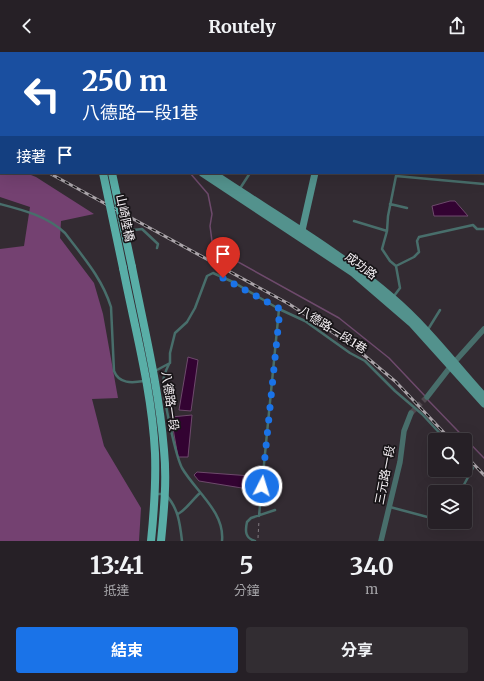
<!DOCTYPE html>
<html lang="zh-TW">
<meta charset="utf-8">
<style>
:root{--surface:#262026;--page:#322d32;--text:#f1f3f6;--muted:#a4a3a7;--line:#423e43;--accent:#1a73e8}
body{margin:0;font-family:Merriweather,"Noto Sans TC",serif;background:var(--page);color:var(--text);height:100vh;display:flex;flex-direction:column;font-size:15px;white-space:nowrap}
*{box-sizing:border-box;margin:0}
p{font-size:13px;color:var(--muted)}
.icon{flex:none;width:22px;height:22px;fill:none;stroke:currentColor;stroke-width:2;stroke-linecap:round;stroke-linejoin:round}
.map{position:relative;height:489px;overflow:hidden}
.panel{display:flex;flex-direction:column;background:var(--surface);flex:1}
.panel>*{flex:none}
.top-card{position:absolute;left:0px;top:0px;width:484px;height:122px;box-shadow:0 4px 16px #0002,0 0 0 1px var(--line);background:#1a4fa0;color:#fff;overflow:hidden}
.buttons{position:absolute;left:428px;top:381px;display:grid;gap:8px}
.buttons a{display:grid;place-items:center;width:44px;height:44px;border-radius:4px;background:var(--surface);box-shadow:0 4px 16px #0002,0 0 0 1px var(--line);font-size:20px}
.pin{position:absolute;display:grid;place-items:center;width:34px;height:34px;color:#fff;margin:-41px -17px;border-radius:50% 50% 50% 0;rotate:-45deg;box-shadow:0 0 4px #0007}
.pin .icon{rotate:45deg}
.me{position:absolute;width:44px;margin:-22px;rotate:5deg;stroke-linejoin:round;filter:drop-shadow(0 0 3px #0008)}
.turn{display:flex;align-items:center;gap:14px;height:84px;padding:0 16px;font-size:18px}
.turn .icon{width:52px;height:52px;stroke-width:2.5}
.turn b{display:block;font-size:28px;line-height:34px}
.then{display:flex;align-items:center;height:38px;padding:0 16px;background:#0003;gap:8px;font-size:15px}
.eta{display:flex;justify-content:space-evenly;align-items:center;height:68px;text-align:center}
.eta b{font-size:24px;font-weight:700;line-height:28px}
.cta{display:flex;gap:8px;margin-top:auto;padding:8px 16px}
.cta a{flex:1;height:46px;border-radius:4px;background:var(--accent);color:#fff;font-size:16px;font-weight:700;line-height:46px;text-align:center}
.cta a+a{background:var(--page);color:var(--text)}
header{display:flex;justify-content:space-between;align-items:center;height:52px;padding:0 16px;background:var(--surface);font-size:18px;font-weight:700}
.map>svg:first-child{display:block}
.forest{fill:#744171}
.water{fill:#330332;stroke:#6e4a6c}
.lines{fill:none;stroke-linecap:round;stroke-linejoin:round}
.stream{stroke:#6e4a6c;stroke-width:1.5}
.street-tunnel{stroke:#50494f;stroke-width:5.5;stroke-dasharray:5.5 3;stroke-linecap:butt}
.path{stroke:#80797f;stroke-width:1;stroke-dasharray:3 3;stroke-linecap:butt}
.lane{stroke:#486e6b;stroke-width:2.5}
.street{stroke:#486e6b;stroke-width:5.5}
.secondary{stroke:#53928d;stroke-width:7}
.primary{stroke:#59aea7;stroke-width:8}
.rail-casing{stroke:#aaa4a9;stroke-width:3}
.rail{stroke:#181518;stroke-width:1.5;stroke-dasharray:4.5;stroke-linecap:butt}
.primary-bridge{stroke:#59aea7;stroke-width:8}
.route{stroke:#1a73e8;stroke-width:7;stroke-dasharray:0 12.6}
.labels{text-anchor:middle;stroke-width:3.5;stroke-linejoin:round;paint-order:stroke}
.street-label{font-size:12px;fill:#f6f1f5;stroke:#181518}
</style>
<header><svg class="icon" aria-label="back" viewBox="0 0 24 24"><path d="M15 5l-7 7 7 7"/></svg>Routely<svg class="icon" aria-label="share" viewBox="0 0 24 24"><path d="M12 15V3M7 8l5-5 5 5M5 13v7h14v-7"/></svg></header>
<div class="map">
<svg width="484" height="489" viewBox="0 0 484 489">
<rect width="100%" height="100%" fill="#332b32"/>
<path class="forest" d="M0,110L1,121H26L36,125L94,162L61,169L60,186L94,231L103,262L118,346L92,347L104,394L141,456L139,489H0V197L24,194L30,155L0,145Z"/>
<path class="water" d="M450,149H455L468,164H434L432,154Z
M188,305L198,308L191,359L179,358Z
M192,363L188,405H178L171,365Z
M197,420L251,424L248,437L199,429L194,423Z"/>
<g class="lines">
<path class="stream" d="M151,1V0
M190,121L208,142L212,162L210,174L212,189L222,201L339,266L389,306L425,344
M427,347L484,406"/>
<path class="street-tunnel" d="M411,361L427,345"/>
<path class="path" d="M258,486L259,468"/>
<path class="lane" d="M130,0V1
M191,1V0
M326,1L327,0
M239,138L250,121
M0,152C23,158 47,164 65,181C83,205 102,226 111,255L114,319C119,332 132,331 144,329
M390,152L407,156
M354,169L387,179
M125,179L142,177L158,192L157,196
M396,214L414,205L419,200L417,189L419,185L473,173L477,177H484
M394,244L400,236L396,214L390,209L382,197L387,179L388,164L396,124L484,132
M427,279L440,258
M169,312C166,318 163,325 163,332C164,348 175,402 182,416C196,440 225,460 222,489
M155,319L170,311V301L175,281L187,270L195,256L207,224L213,221L233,230L279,257L305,269L350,301L365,309L395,339L422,362L446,388
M460,440L473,416L465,408
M155,442H165C178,455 180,471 182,489
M390,455L435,467
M178,462C187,457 192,448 200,441
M259,464L279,257
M255,489C245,486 245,479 247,470L251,466L275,458"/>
<path class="street" d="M470,0V1
M483,34L484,37
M427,345L451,314L484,277
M381,489L400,410L404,379L411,361"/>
<path class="secondary" d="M56,0L57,1
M66,0L67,1
M411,1L412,0
M202,121L353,221L411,271L484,352
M213,121C274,162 338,198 393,246C427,275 454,311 484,344
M301,183L315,121"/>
<path class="primary" d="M11,0L12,1
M29,0L31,1
M132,215C144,276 159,336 164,398C167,428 164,459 161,489
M123,216C135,277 152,339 155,401C156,431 154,460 151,489"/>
<defs>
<path id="rail" d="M0,94L1,95
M49,121L289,252L352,293L396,330L451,388
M465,403L484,423"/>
</defs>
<use href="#rail" class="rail-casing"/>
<use href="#rail" class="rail"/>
<path class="primary-bridge" d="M103,121L123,216
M112,121L132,215"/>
</g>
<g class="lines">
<path class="route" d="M223,226L280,257L262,434"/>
</g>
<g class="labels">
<g class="street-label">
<text transform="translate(125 166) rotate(78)" y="4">山崎陸橋</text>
<text transform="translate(361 214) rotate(37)" y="4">成功路</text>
<text transform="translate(333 278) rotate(32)" y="4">八德路一段1巷</text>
<text transform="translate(170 349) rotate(82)" y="4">八德路一段</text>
<text transform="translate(385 423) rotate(-79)" y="4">三元路一段</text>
</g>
</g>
</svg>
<div class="buttons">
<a><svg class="icon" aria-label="search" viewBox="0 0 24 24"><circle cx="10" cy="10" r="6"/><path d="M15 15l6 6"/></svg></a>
<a><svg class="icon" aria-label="layers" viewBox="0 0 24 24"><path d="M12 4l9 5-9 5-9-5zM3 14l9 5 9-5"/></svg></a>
</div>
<div class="pin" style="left:223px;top:226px;background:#d93025"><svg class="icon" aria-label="arrive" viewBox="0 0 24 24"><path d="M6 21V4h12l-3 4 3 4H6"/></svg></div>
<svg class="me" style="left:262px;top:434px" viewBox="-20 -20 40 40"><circle r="17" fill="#1a73e8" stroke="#fff" stroke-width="3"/><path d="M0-11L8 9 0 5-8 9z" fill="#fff"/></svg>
<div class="top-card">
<div class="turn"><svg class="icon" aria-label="left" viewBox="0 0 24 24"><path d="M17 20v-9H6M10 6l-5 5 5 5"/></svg><div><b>250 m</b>八德路一段1巷</div></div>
<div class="then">接著<svg class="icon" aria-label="arrive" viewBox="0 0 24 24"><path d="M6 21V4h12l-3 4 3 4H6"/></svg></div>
</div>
</div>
<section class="panel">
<div class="eta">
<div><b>13:41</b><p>抵達</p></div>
<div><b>5</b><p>分鐘</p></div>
<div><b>340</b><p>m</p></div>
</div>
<div class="cta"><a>結束</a><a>分享</a></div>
</section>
